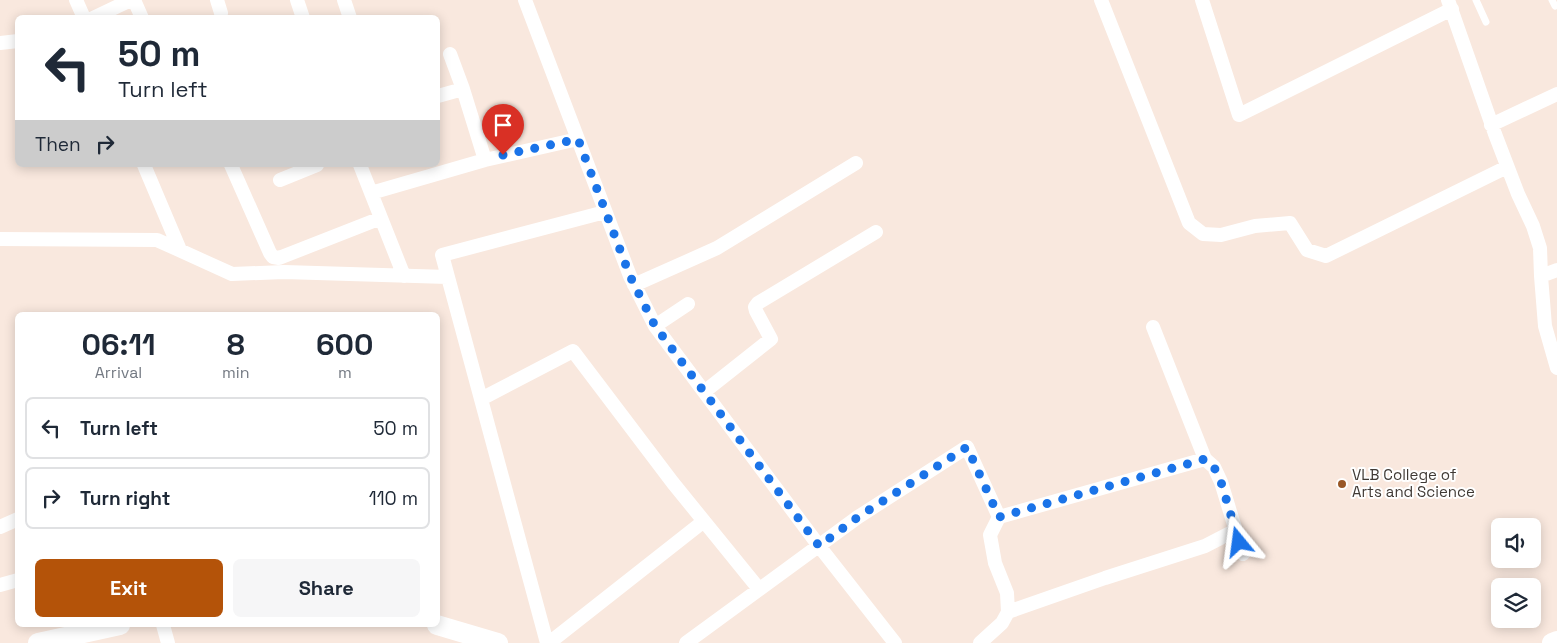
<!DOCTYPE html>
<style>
:root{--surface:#fff;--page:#f6f6f7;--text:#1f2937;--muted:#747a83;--line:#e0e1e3;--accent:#b45309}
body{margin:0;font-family:"Space Grotesk",sans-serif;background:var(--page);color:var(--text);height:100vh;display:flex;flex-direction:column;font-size:19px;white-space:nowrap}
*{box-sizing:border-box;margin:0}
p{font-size:16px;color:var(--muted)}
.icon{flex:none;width:28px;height:28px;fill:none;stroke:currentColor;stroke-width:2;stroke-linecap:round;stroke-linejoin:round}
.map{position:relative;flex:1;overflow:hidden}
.side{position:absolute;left:15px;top:312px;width:425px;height:315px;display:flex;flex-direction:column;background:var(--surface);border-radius:8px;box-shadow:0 2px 12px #0003}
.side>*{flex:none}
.top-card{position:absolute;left:15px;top:15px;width:425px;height:152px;border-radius:8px;box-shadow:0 2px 12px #0003;background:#fff;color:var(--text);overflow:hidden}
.tools{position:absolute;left:1491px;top:518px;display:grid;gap:10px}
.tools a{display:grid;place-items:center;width:50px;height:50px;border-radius:8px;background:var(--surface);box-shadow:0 2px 12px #0003;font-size:25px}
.pin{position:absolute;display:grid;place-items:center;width:42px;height:42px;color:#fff;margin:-51px -21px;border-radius:50% 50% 50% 0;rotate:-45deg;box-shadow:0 0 5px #0007}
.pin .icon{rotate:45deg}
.me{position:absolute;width:55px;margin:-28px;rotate:344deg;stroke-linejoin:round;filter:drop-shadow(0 0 4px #0008)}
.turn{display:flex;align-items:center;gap:18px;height:105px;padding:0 20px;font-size:22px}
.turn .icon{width:65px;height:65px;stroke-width:2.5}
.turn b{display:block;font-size:35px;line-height:42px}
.then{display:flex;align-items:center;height:48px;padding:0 20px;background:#0003;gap:10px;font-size:19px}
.eta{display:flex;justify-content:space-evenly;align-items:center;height:85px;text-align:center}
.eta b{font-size:30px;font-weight:800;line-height:35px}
.action{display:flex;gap:10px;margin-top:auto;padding:10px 20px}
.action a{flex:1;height:58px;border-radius:8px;background:var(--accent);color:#fff;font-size:20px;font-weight:800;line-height:58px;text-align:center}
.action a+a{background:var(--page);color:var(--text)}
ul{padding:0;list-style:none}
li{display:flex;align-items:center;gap:15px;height:62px;margin:0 10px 8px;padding:0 10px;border:2px solid var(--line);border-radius:8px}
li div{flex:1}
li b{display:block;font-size:19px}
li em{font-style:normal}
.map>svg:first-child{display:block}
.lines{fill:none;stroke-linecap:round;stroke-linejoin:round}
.lane{stroke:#fff;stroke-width:7}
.street{stroke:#fff;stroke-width:14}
.secondary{stroke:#fff;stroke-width:20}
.route{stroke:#1a73e8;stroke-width:9;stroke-dasharray:0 16.2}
.poi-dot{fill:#995726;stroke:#fff;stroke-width:2}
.labels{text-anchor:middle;stroke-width:4;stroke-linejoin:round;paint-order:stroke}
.poi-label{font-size:15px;fill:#403a35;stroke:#fff;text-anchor:start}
</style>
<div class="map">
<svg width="1557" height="643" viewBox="0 0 1557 643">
<rect width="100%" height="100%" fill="#f9e8de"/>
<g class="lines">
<path class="lane" d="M1476,0L1486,22
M1552,0L1555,6"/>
<path class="street" d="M76,0L84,18
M134,0L142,18
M217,0L221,13
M297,0L303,18
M344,0L350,18
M525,0L630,276L655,326L819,546L895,643
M1101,0L1189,223L1203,234L1221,235L1255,226L1290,223L1307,250L1326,256L1507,167
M1202,0L1239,115L1452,9
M1448,0L1495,134L1518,194L1533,226L1540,248L1541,276L1545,326L1557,368
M93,18L131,0
M0,43L18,41
M450,54L463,89L485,160L578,139
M438,96L463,89
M1491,125L1557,94
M144,165L180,250
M231,165L270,253L273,257L279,258L381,218
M360,165L404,276
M280,180L317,165
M371,193L485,160
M0,239L157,240L232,274L284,272L448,277
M1541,276L1557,270
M634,285L717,248L856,163
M655,326L688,304
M1153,327L1205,459
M704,392L771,339L756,311L755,307L758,303L876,232
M481,399L573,351L673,483L759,589
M0,527L18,519
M0,585L18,580
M1008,612L1105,578L1205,546L1236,530
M163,625L168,643
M547,643L442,255L605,212
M549,643L704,521
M686,643L858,517L967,447L999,517
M980,643L1002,623L1008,612L1007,593L995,563L990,535L999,517L1205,459L1214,467L1221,482L1243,554"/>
<path class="secondary" d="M437,625L498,643
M38,643L120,625
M1552,643L1557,641"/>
</g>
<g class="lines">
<path class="route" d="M503,155L578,139L630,276L655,326L819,546L858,517L967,447L999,517L1205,459L1214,467L1221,482L1239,542"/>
</g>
<circle class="poi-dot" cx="1342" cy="484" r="5"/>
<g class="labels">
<g class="poi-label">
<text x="1352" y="480">VLB College of<tspan x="1352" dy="17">Arts and Science</tspan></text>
</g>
</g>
</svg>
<div class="tools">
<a><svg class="icon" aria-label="sound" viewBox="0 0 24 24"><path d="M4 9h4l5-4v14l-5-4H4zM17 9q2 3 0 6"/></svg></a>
<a><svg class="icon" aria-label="layers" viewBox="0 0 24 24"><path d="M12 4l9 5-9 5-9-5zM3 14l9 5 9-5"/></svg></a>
</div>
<div class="pin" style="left:503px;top:155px;background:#d93025"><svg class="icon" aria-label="arrive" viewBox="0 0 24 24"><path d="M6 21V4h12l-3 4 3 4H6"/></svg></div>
<svg class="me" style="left:1239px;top:542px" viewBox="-20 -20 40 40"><path d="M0-17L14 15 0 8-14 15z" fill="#1a73e8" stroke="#fff" stroke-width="4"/></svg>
<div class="top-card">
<div class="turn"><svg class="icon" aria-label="left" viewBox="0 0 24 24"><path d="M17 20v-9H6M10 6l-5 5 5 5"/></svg><div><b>50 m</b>Turn left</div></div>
<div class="then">Then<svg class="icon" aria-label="right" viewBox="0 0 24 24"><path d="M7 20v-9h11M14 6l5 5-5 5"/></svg></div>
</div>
<section class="side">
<div class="eta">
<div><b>06:11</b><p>Arrival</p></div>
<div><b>8</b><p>min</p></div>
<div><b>600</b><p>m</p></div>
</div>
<ul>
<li><svg class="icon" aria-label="left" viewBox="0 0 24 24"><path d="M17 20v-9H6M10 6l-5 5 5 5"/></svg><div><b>Turn left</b></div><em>50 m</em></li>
<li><svg class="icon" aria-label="right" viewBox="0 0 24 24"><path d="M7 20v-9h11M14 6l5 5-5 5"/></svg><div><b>Turn right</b></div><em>110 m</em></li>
</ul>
<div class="action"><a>Exit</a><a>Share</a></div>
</section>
</div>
